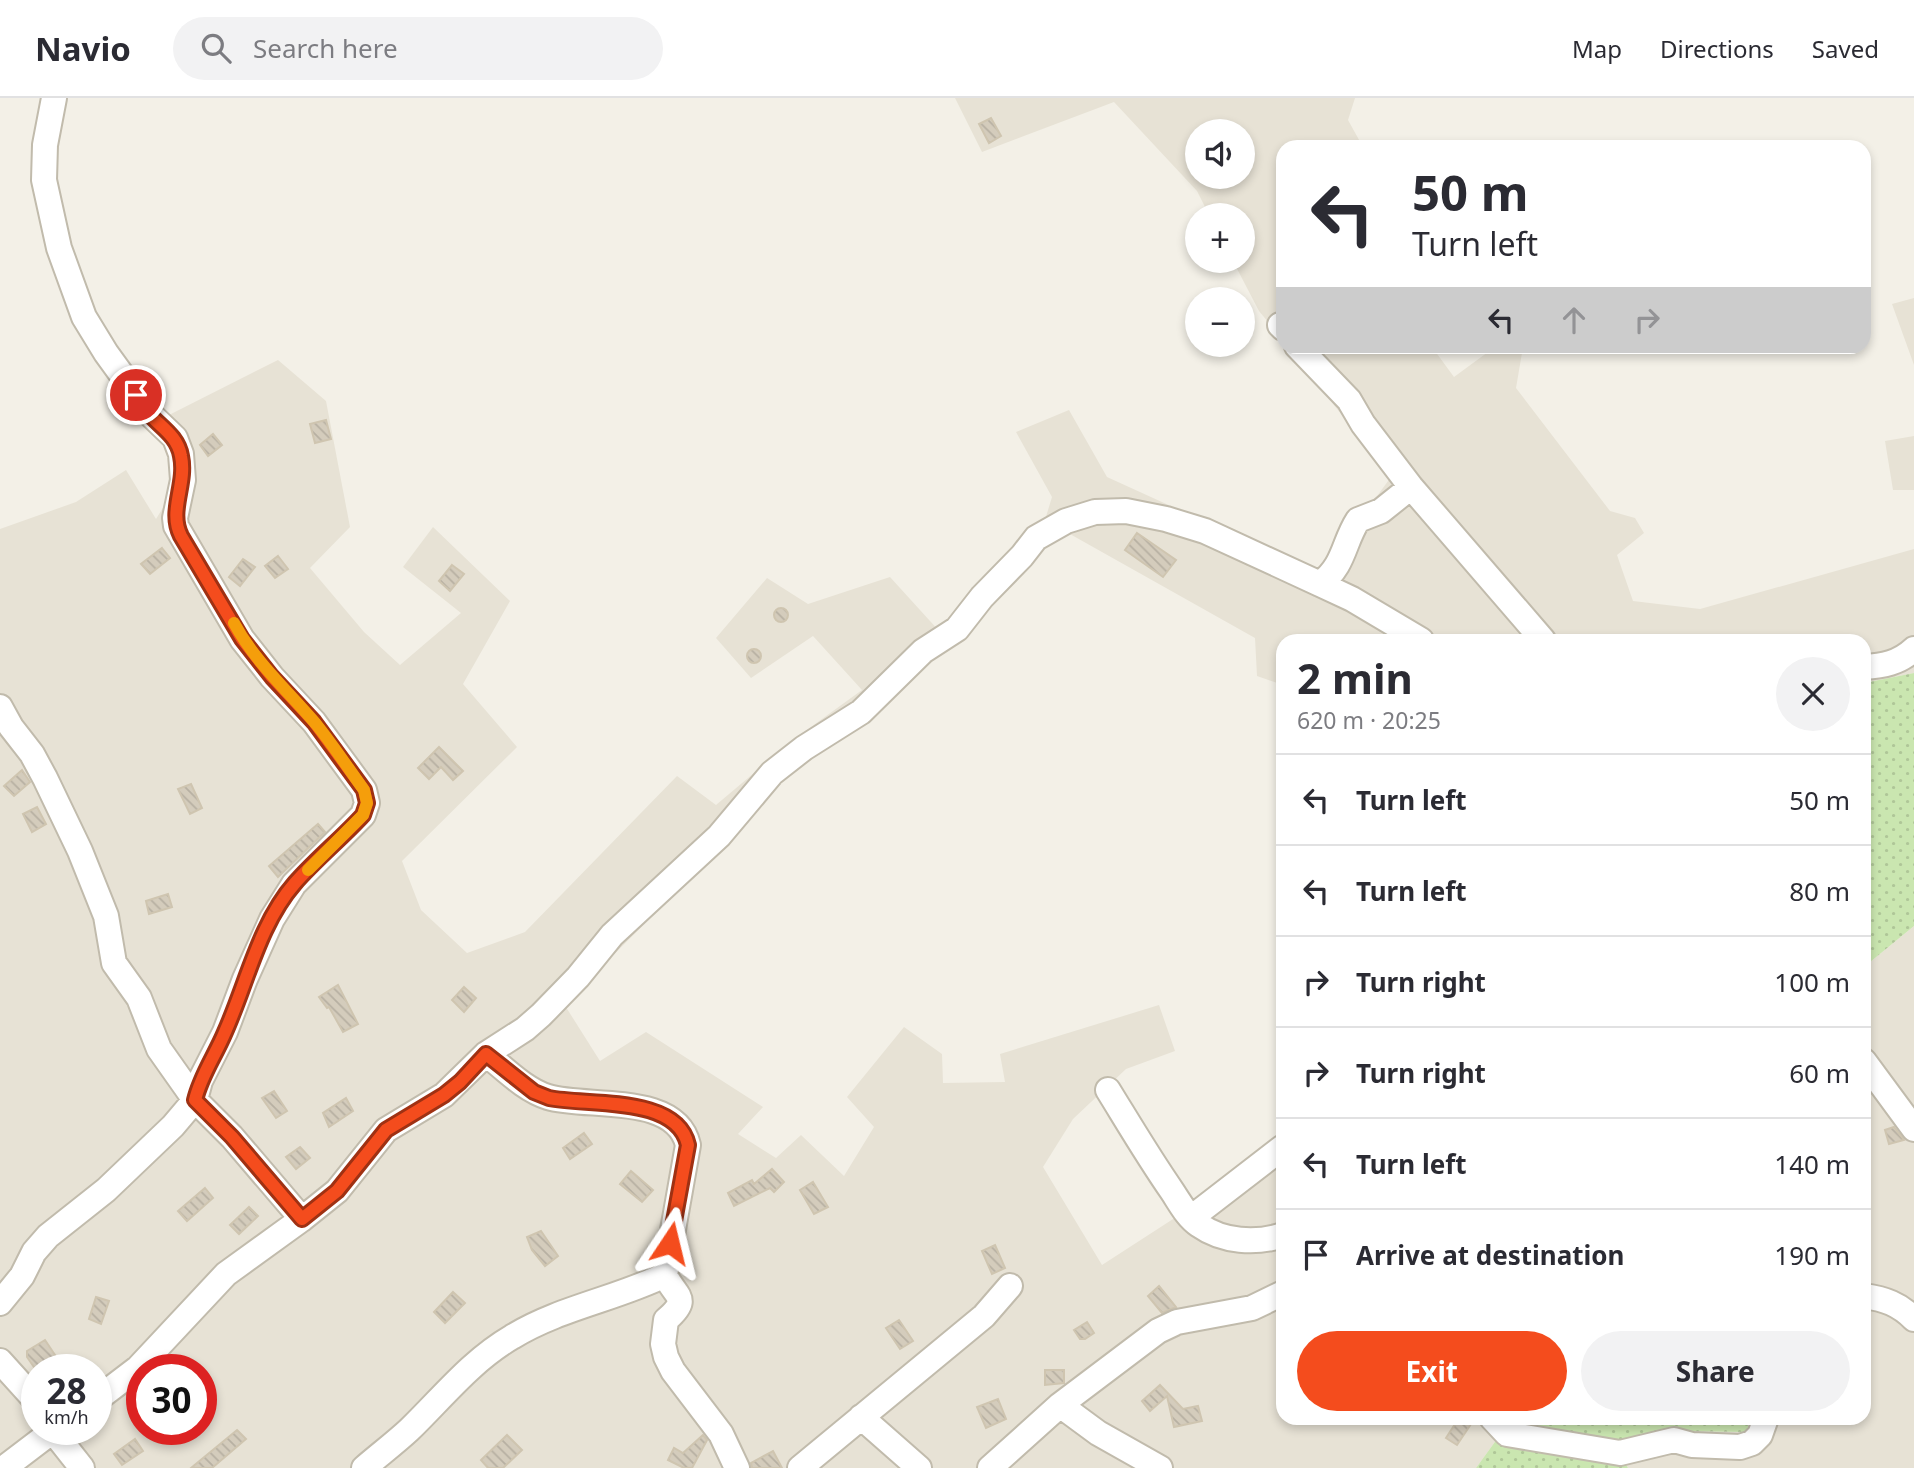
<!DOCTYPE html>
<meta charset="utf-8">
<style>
:root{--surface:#fff;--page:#f2f2f3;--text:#2b2b33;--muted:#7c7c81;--line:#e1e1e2;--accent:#f44c1d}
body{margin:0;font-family:"Noto Sans",sans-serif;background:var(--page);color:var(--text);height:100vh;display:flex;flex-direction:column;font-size:26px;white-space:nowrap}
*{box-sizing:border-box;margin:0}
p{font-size:23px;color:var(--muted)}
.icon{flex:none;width:38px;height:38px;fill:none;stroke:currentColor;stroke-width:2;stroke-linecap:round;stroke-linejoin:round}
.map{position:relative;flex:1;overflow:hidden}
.sheet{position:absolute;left:1276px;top:536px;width:595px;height:791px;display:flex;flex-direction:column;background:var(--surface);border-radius:21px;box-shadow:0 4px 10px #0003}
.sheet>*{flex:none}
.hud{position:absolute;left:1276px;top:42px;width:595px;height:214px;border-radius:21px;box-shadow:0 4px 10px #0003;background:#fff;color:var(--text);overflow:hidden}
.controls{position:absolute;left:1185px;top:21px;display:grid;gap:14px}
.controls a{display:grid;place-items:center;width:70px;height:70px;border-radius:50%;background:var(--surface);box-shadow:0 4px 10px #0003;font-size:35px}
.speed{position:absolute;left:21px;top:1256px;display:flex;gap:14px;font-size:35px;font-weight:700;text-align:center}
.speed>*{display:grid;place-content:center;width:91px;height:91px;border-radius:50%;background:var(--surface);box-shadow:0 4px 10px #0003;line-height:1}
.speed small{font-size:18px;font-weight:400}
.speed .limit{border:10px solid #d22;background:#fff;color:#111}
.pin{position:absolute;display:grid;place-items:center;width:60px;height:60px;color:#fff;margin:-30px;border:4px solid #fff;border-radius:50%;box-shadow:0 2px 7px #0007}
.me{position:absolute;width:77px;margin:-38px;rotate:10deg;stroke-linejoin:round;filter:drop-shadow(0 0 5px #0008)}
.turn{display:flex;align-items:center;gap:24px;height:147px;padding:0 21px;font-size:32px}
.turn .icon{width:91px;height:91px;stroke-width:2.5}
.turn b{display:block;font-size:49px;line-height:60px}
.lanes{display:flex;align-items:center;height:66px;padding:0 21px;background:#0003;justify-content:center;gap:35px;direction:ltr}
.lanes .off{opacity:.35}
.round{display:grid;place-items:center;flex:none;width:74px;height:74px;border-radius:37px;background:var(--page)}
.overview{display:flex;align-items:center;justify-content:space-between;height:119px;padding:0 21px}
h1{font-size:42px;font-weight:700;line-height:52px}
.primary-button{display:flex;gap:14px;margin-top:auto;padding:14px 21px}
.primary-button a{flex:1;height:80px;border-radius:42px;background:var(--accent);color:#fff;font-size:28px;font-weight:700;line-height:80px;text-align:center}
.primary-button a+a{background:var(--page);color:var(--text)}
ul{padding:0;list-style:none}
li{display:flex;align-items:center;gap:21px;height:91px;padding:0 21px;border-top:2px solid var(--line)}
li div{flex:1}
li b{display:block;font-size:26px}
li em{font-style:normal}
header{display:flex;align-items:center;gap:42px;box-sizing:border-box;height:98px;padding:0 35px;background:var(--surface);border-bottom:2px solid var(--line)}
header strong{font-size:33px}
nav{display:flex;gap:38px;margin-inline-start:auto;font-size:24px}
.search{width:490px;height:63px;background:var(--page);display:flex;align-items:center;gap:18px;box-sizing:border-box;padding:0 24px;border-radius:38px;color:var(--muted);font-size:26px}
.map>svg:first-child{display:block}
.residential{fill:#e7e2d5;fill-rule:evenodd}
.grass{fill:url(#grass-dots)}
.building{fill:url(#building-back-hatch);stroke:#cfc5b0;stroke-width:2}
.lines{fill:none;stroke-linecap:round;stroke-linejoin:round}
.minor-casing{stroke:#c1bbac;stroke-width:28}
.minor{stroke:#fff;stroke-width:24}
.route-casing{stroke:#9f3113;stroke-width:18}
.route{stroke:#f44c1d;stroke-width:12}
.slow{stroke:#f59e0b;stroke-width:12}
</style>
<header>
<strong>Navio</strong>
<div class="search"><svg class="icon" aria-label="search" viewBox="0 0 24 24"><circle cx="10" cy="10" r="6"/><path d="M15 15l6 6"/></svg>Search here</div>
<nav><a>Map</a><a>Directions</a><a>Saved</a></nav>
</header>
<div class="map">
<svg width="1914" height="1370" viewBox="0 0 1914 1370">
<defs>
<pattern id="grass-dots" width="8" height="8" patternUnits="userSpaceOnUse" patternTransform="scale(1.75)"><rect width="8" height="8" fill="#cae6b0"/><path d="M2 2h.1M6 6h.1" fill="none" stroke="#afc698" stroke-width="1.8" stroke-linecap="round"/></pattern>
<pattern id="building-back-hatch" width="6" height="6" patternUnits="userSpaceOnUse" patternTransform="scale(1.75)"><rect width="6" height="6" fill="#d4ccbc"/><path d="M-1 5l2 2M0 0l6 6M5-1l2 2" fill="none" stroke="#b7b0a2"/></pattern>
</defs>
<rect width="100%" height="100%" fill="#f3f0e7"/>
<path class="residential" d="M955,0H1355L1348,22L1363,49H1283V242L1259,213L1233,163H1242V117H1209L1197,93L1114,4L982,54ZM1197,33H1242V79H1197Z
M1914,200V267L1892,206Z
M1288,249H1432L1454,279L1488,254L1485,249H1523L1516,290L1610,413L1635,420L1644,435L1617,457L1633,503L1700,511L1914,451V575L1864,585V542H1283V587L1257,578L1255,540L1045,422L1052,399L1016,334L1069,312L1107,379L1320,476L1391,379Z
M278,262L326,303L350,429L310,470L364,534L400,567L461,515L403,469L433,429L510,503L463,586L517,649L402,763L421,812L467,855L525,834L677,678L716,707L793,642L862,592L813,538L751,580L716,540L767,480L808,506L890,479L950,545L782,679L723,748L564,906L600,963L646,934L763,1009L738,1036L776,1060L801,1037L844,1078L874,1029L847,999L904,929L942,956L943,985L1005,984L1000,956L1159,907L1175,953L1126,971L1073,1021L1043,1069L1102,1167L1221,1090L1283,1038V1320H1501L1505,1330L1476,1370H0V431L76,404L126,372L156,421L172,395L169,317ZM37,1272H96V1332H37ZM142,1272H201V1332H142Z
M1914,338V392H1893L1885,343Z
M1914,828V1370H1628L1615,1347L1671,1333L1746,1334L1750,1320H1864V869Z"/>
<path class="grass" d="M1914,575V828L1864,869V585Z
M1501,1320H1750L1747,1334L1672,1333L1615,1348L1628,1370H1476L1505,1330Z"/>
<path class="building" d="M991,20L1001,38L989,45L979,26Z
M326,322L331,341L315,345L310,326Z
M213,336L222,347L208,358L200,347Z
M1137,435L1176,462L1163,479L1125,452Z
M162,450L170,460L150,476L141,466Z
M278,458L288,471L275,480L265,468Z
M243,461L255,469L240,488L229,479Z
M452,467L464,476L450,493L439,483Z
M774 517a7 7 0 1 1 14 0a7 7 0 1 1-14 0Z
M747 558a7 7 0 1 1 14 0a7 7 0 1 1-14 0Z
M439,649L463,673L453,682L441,669L429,681L418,670Z
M22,672L30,684L14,698L4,688Z
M191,686L202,710L190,716L178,691Z
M37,709L46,726L32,734L23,716Z
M318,726L325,734L278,779L269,768Z
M168,796L172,809L149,816L146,803Z
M338,887L358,926L343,934L329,909L327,910L319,899Z
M464,889L476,900L464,914L452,902Z
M274,993L287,1013L276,1020L262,1000Z
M346,1000L353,1013L329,1029L323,1015Z
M1894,1029L1904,1042L1889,1046L1885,1032Z
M584,1035L592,1046L570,1061L563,1050Z
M300,1049L310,1060L296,1071L286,1059Z
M772,1071L784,1084L774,1094L770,1090L734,1108L728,1095L752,1082L754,1086Z
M631,1073L653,1092L642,1104L620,1086Z
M813,1084L828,1109L814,1116L800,1092Z
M205,1090L213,1100L187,1123L178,1113Z
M249,1109L258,1118L239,1136L230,1127Z
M541,1133L558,1158L545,1168L532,1152L527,1139Z
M995,1147L1005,1170L992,1176L982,1153Z
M1159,1188L1176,1209L1162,1215L1148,1198Z
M453,1194L465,1205L445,1225L434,1214Z
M96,1199L109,1203L101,1226L89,1221Z
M899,1222L913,1243L900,1251L886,1230Z
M1087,1224L1094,1235L1085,1241H1080L1074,1232Z
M45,1242L65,1272H36L27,1259V1253Z
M1045,1272H1064V1285L1045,1287Z
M1160,1287L1183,1311L1198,1308L1202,1323L1174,1329L1167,1298L1150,1313L1142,1303Z
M998,1301L1006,1321L986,1330L977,1309Z
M1459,1320H1475L1457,1347L1446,1340Z
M237,1332L246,1341L212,1370H191Z
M507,1337L522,1352L503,1370H488L481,1362Z
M703,1337L707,1342L692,1370H684L668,1362L674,1350L683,1355Z
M135,1341L143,1353L122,1367L114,1356Z
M773,1353L782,1370H752L751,1365Z"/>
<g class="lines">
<defs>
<path id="minor" d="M1280,227L1283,230
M1297,248L1349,302L1363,326L1411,389L1543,542
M1320,486C1345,467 1343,445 1358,422L1381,413L1411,389
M1864,569C1883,568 1899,565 1914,551
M0,609L11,629L32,656L45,680L80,753L106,818L114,865L139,900L159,951L195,1002L232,1039L302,1121
M486,956C505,971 525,992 548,999C587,1011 676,994 688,1047L665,1177C675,1199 692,1200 666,1222L663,1246L666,1259L673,1273L721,1336L737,1370
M1864,963L1914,1031
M1108,992C1129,1026 1149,1060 1172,1093C1180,1105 1187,1119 1199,1127C1223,1144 1256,1146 1283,1137
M1191,1120L1283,1049
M1864,1198C1885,1201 1899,1206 1914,1221
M0,1205L22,1178L34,1154L48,1138L106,1092L173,1028L195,1002L200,983L225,934L245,881L272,821L294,786L363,717L367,705L364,692L314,624L272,579L242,541L176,428L175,420L183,382L181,356L175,340L151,317L106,255L84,219L59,150L44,82L45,47L54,0
M0,1263L37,1304
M96,1302L138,1270L226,1176L302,1121L337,1093L386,1032L444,997L486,956L525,931L541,917L578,879L612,837L719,738L772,675L804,650L861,614L923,553L957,531L982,499L1022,458L1036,440L1066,423L1095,414L1126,413L1166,421L1205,433L1320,486L1352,501L1421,542
M1060,1307L1098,1335L1160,1370
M861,1319L919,1370
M1492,1320L1507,1336L1620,1355L1674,1342L1692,1347L1740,1349L1752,1345L1760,1337L1766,1320
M52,1332L82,1370
M4,1370L54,1332
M364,1370C379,1357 395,1345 409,1332C443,1299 471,1263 512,1239C559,1210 616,1201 665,1177
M800,1370L984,1218L1010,1188
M990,1370L1060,1307L1158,1233L1177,1224L1252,1210L1283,1195"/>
</defs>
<use href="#minor" class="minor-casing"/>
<use href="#minor" class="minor"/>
</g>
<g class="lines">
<defs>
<path id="route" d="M136,297C141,304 146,312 152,319C164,331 178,340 181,358C187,386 168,413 181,438L242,541L272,579L314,624L364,692L367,705L363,717C342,740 316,761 295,785C259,826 247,885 225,934C215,958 201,977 195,1002L232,1039L302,1121L337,1093L386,1032L444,997L460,984L486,956L534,994L549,1000C588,1008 677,997 688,1047L670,1145"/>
</defs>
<use href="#route" class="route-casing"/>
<use href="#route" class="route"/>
<path class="slow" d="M234,525C255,564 288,593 316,626C333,647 348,670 364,692L367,705L363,717L308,772"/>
</g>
</svg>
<div class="controls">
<a><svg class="icon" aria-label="sound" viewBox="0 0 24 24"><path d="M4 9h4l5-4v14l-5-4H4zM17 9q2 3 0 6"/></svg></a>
<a>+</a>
<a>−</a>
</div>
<div class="speed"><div>28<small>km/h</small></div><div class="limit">30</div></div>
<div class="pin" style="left:136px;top:297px;background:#d93025"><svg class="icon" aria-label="arrive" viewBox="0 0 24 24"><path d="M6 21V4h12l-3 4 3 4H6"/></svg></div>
<svg class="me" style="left:670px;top:1145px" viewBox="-20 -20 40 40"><path d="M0-17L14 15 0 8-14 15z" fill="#f44c1d" stroke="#fff" stroke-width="4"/></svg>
<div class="hud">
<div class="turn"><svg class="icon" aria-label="left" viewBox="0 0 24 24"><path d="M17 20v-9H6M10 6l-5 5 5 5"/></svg><div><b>50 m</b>Turn left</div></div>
<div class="lanes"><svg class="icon" aria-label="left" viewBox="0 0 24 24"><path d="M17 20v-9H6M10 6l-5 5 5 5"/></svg><svg class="icon off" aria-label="ahead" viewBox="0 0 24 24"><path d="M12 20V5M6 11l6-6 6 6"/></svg><svg class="icon off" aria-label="right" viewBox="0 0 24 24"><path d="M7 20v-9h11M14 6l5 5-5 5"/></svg></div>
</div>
<section class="sheet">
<div class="overview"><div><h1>2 min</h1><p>620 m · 20:25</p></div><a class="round"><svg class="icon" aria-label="close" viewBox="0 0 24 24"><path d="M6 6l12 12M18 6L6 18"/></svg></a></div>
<ul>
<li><svg class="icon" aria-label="left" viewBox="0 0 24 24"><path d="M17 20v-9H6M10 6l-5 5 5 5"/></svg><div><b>Turn left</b></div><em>50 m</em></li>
<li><svg class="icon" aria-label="left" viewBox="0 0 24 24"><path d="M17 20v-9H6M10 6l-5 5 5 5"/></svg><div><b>Turn left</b></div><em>80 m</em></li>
<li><svg class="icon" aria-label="right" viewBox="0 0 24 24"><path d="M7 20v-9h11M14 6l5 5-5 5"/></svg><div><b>Turn right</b></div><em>100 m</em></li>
<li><svg class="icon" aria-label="right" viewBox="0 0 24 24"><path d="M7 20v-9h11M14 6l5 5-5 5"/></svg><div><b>Turn right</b></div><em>60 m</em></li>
<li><svg class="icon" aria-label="left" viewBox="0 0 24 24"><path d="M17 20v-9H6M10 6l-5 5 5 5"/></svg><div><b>Turn left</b></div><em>140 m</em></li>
<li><svg class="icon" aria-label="arrive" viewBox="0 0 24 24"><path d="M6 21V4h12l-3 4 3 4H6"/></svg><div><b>Arrive at destination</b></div><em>190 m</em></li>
</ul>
<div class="primary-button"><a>Exit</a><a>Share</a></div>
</section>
</div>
